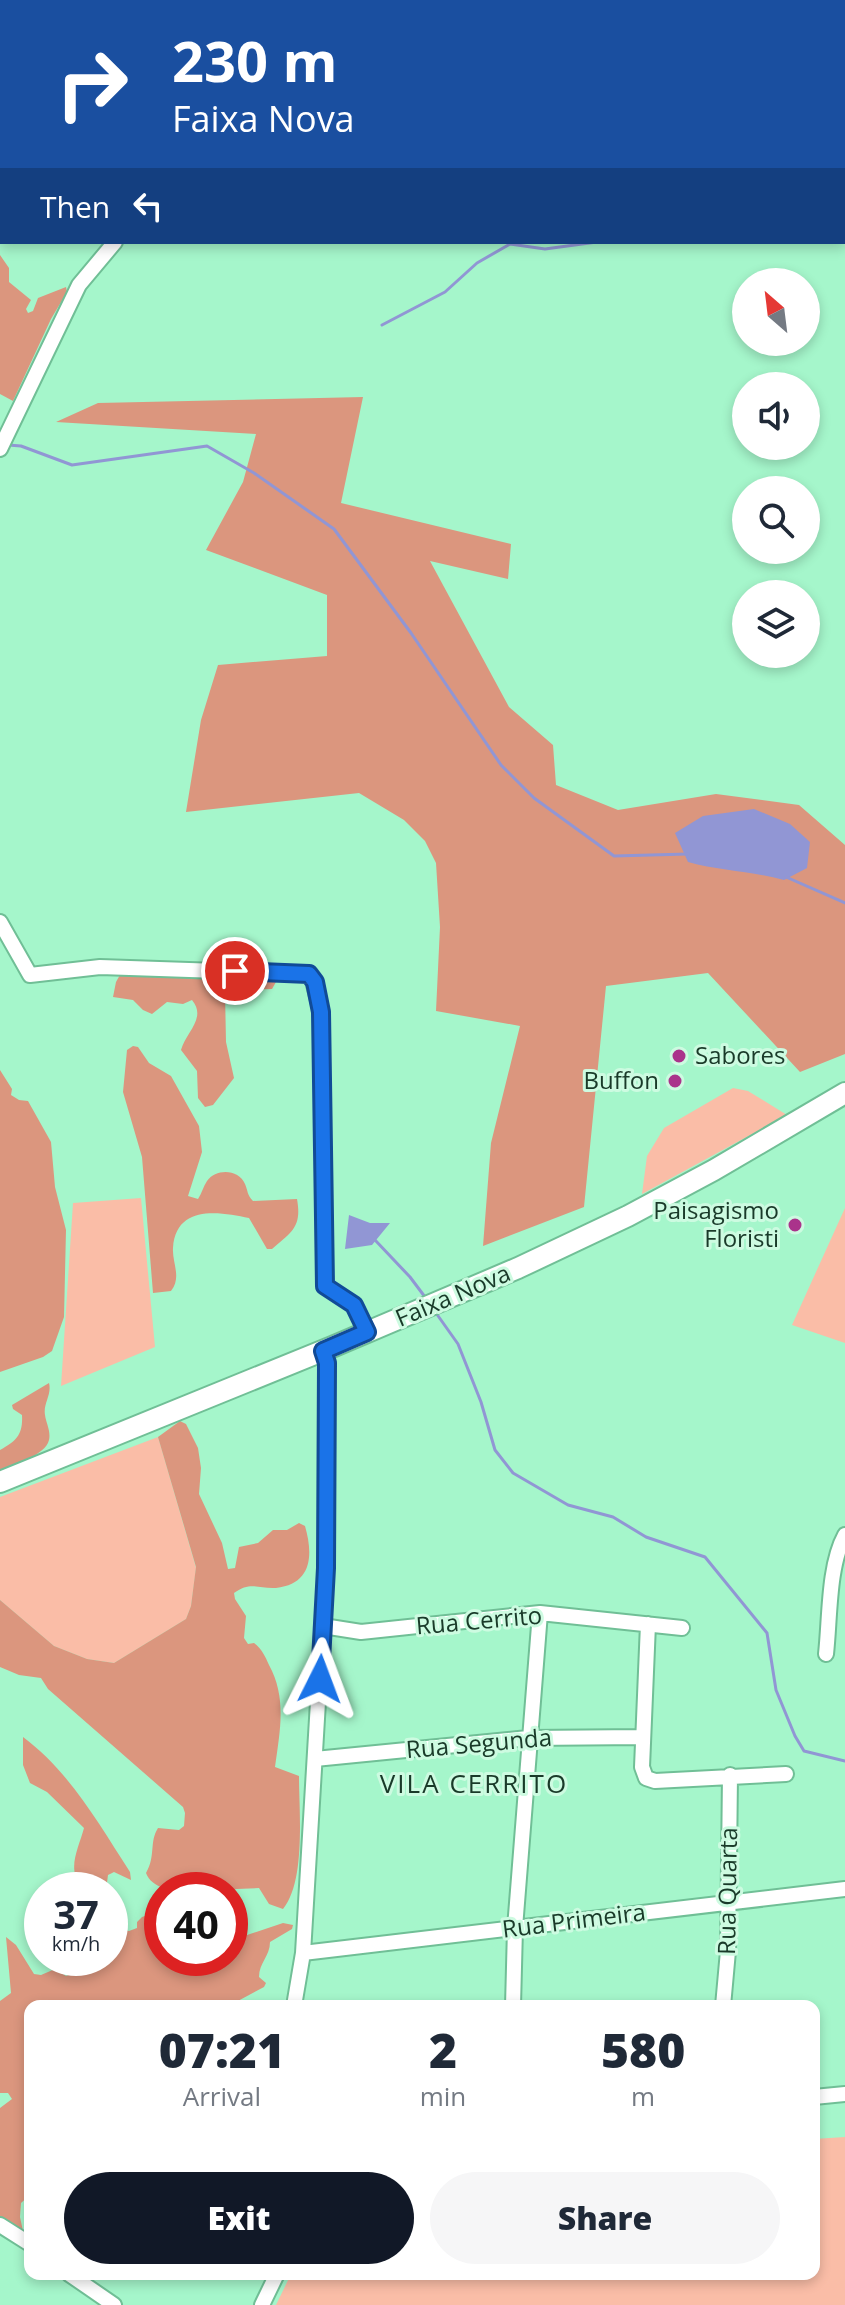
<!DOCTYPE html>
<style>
:root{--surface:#fff;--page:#f6f6f7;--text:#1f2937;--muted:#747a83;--accent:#111827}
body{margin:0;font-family:"Open Sans",sans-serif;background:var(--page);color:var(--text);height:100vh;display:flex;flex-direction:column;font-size:30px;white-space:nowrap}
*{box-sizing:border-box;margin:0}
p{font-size:26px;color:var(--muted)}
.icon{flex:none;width:44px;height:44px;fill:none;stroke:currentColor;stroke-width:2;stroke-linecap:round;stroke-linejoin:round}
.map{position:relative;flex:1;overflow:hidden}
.sheet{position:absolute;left:24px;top:2000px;width:796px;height:280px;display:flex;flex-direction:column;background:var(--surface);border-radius:16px;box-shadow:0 4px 12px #0003}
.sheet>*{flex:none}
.guide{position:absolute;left:0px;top:0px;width:846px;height:244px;box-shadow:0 4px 12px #0003;background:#1a4fa0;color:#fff;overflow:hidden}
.needle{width:52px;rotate:332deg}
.controls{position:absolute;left:732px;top:268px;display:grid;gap:16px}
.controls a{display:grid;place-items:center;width:88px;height:88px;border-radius:50%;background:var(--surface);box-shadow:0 4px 12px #0003;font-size:40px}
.speed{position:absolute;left:24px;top:1872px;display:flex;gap:16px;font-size:40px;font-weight:700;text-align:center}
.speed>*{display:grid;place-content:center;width:104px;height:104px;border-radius:50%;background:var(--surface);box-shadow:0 4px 12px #0003;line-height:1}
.speed small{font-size:20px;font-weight:400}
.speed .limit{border:12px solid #d22;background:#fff;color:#111}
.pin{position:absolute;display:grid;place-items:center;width:68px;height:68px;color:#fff;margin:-34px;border:4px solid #fff;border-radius:50%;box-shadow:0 2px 8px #0007}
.me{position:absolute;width:88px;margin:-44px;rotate:3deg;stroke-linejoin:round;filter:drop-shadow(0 0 6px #0008)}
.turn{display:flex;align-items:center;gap:28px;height:168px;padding:0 40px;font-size:36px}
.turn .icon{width:104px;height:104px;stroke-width:2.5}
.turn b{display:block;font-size:56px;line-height:68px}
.then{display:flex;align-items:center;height:76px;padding:0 40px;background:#0003;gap:16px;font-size:30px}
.eta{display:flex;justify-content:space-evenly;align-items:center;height:136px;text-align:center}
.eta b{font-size:48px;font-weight:800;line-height:56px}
.action{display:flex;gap:16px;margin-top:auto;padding:16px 40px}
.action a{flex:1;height:92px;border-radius:48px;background:var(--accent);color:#fff;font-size:32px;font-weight:800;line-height:92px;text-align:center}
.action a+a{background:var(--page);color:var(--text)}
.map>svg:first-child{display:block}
.green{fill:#fabda7}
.forest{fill:#db967e}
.water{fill:#9196d4}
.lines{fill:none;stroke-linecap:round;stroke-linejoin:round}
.stream{stroke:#9196d4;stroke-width:3}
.minor-casing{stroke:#70bf96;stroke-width:18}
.highway-casing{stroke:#70bf96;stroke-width:24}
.minor{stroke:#fff;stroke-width:14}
.highway{stroke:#fff;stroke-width:20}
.route-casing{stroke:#114b97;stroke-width:20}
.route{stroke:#1a73e8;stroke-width:14}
.poi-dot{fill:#aa338b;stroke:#cdfbe1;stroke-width:3}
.labels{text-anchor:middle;stroke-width:6;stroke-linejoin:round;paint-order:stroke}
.poi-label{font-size:24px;fill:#193a29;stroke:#cdfbe1;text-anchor:end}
.street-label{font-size:24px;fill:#193a29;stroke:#cdfbe1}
.neighbourhood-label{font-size:26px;letter-spacing:2px;fill:#193a29;stroke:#cdfbe1}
</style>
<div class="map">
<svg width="845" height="2305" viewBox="0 0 845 2305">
<rect width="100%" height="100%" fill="#a5f6cb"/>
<path class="green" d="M0,0H363L2,2V112Z
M733,1088L748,1091L787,1115L642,1194L647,1156L664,1128Z
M141,1198L155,1347L61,1386L73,1203Z
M845,1208V1343L792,1325Z
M158,1437L196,1568L191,1606L186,1619L114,1663L87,1659L54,1646L0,1600V1497Z
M845,2137V2305H276L291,2274H814V2139Z"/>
<path class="forest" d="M0,255L9,268V282L31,300L26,309L28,313L33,311L38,298L66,287L67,292L51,319L13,401L0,394Z
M363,397L341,503L511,544L508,579L430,561L509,707L553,745L556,785L618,810L716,794L799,805L845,845V1054L800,1072L708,973L606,986L584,1207L483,1246L491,1143L520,1026L436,1011L440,927L436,863L425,841L404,820L359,793L186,812L201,720L218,665L327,656V595L206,550L243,482L256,434L56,422L98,403Z
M121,973L274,978L276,982L272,989L242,990L228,988L225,992L226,1042L234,1078L213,1105L205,1107L198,1098L197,1071L181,1050C186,1032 207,1018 192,1000L183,1004L167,1002L152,1014L143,1010L133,1000L113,997L116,982Z
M133,1046L138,1047L149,1063L171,1076L199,1126L202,1152L188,1196L198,1199C202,1193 203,1187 207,1181C216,1168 239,1169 245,1184C248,1191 247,1195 253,1201L297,1199C302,1227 292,1232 272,1249H267L249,1218C220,1212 176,1204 173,1248C172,1263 182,1277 171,1291L153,1293L142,1157L123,1092L127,1050Z
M0,1070L12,1089L11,1095L19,1100L28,1101L51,1142L55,1187L66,1230L64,1317L52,1351L43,1357L0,1372Z
M49,1383C52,1395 43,1403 45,1415C46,1423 51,1431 49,1440C45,1456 14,1464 0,1470V1450C17,1441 23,1434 22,1415L13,1409L12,1405Z
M180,1421L186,1424L198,1448L201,1468L199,1494L222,1543L228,1569L235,1568L239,1547L258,1543L273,1530H287L299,1523L305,1526C313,1554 313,1584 276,1588C258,1589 251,1581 234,1593L235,1599L246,1616L244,1638L248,1644L254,1643C262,1649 265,1656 269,1665C287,1698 280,1730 275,1767L299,1776C299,1811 306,1881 283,1909L269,1904L259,1888L236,1889L230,1893V1890C205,1890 156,1899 146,1873C156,1856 149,1842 158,1828L179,1830L184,1826L185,1813L183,1807L48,1689L41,1678L19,1675L0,1667V1600L54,1646L87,1659L114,1663L186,1619L191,1606L196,1567L158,1437Z
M23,1737C69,1771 99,1824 130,1872L131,1880L114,1872L108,1875L106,1890H78L80,1884C67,1868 79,1847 84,1828L47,1792L30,1783L23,1765Z
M230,1896L244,1908L246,1918L242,1927L247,1935L283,1923L293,1925L292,1929L270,1942C270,1956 259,1963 259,1977L266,1983L264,1987L236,2002L188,2006H30V2195L21,2203L20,2217L23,2231L0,2219V2108L12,2099L8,2093H0V2001L11,1993L6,1937L16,1945L34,1974L41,1975L55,1969L66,1976L73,1973L76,1958H110V1942L116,1928L129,1931L137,1928V1922L142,1917L162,1910V1958H230Z"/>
<path class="water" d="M754,809L790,824L810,842L807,868L784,880C752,871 720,871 688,862L675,833L703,816Z
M349,1215L370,1223H390L372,1245L345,1249Z"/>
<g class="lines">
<path class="stream" d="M194,2L195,0
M844,122H845
M382,325L445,292L477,263L510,244L545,249L597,242
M8,445L21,446L72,465L207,446L254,473L334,529L411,633L501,765L534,798L614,856L688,854
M786,877L845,903
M375,1240L410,1277L425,1297
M436,1313L458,1344L481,1402L495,1450L513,1473L568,1505L613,1517L646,1537L705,1557L767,1633L776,1690L795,1736L804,1751L845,1761"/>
<defs>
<path id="minor" d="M391,2L393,0
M0,449L79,285L115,242
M0,922L30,975L100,967L309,974L312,977L321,1012L325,1286L354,1305L367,1332
M648,1624L642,1767L646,1778L655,1781L786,1774
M323,1626L361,1632L540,1613L682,1628
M826,1654C830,1619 828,1566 845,1535
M315,1759L528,1738L643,1737
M303,1953L845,1889
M294,2006L303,1953L326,1568L327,1363L323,1351
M513,2006L515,1928L540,1613
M723,2006L728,1951L730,1775
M814,2097L845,2094
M0,2225L30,2244
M69,2274L114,2305
M262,2305L277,2274"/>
<path id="highway" d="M0,1482L332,1347L518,1268L628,1216L714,1170L845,1093"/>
</defs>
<use href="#minor" class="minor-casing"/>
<use href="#highway" class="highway-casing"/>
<use href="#minor" class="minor"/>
<use href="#highway" class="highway"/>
</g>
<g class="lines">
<defs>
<path id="route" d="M235,971L309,974L315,982L321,1012L325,1286L354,1305L367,1332L323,1351L327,1363L326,1568L320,1679"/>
</defs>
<use href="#route" class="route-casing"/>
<use href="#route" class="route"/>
</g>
<g class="poi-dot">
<circle cx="679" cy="1056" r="8"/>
<circle cx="675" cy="1081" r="8"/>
<circle cx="795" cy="1225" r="8"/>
</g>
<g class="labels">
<g class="poi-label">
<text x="695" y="1064" text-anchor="start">Sabores</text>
<text x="659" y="1089">Buffon</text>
<text x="779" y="1219">Paisagismo<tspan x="779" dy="28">Floristi</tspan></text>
</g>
<g class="street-label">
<text transform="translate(453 1296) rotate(-23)" y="8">Faixa Nova</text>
<text transform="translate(479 1621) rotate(-5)" y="8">Rua Cerrito</text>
<text transform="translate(479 1744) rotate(-5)" y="8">Rua Segunda</text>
<text transform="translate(728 1891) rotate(-89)" y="8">Rua Quarta</text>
<text transform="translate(574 1921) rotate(-7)" y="8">Rua Primeira</text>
</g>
<g class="neighbourhood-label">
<text x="474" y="1793">VILA CERRITO</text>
</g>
</g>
</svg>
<div class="controls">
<a><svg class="needle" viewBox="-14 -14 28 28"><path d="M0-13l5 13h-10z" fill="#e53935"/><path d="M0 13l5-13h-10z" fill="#747a83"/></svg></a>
<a><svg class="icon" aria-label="sound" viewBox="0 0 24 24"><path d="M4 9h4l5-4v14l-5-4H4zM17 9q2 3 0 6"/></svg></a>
<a><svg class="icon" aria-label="search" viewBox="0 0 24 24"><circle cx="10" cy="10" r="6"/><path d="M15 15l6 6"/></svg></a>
<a><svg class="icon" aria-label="layers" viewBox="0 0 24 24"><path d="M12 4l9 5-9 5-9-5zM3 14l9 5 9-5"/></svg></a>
</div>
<div class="speed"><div>37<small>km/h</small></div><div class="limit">40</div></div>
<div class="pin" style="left:235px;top:971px;background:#d93025"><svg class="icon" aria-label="arrive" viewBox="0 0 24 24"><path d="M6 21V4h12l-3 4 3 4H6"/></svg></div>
<svg class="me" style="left:320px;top:1679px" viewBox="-20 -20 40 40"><path d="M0-17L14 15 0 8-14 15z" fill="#1a73e8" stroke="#fff" stroke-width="4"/></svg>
<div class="guide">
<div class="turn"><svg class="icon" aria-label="right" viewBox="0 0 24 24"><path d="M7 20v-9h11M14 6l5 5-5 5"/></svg><div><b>230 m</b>Faixa Nova</div></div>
<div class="then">Then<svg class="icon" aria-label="left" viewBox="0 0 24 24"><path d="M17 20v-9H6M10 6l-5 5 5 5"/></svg></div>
</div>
<section class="sheet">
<div class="eta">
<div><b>07:21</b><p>Arrival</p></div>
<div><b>2</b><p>min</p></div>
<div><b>580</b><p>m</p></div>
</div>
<div class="action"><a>Exit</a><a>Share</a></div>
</section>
</div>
